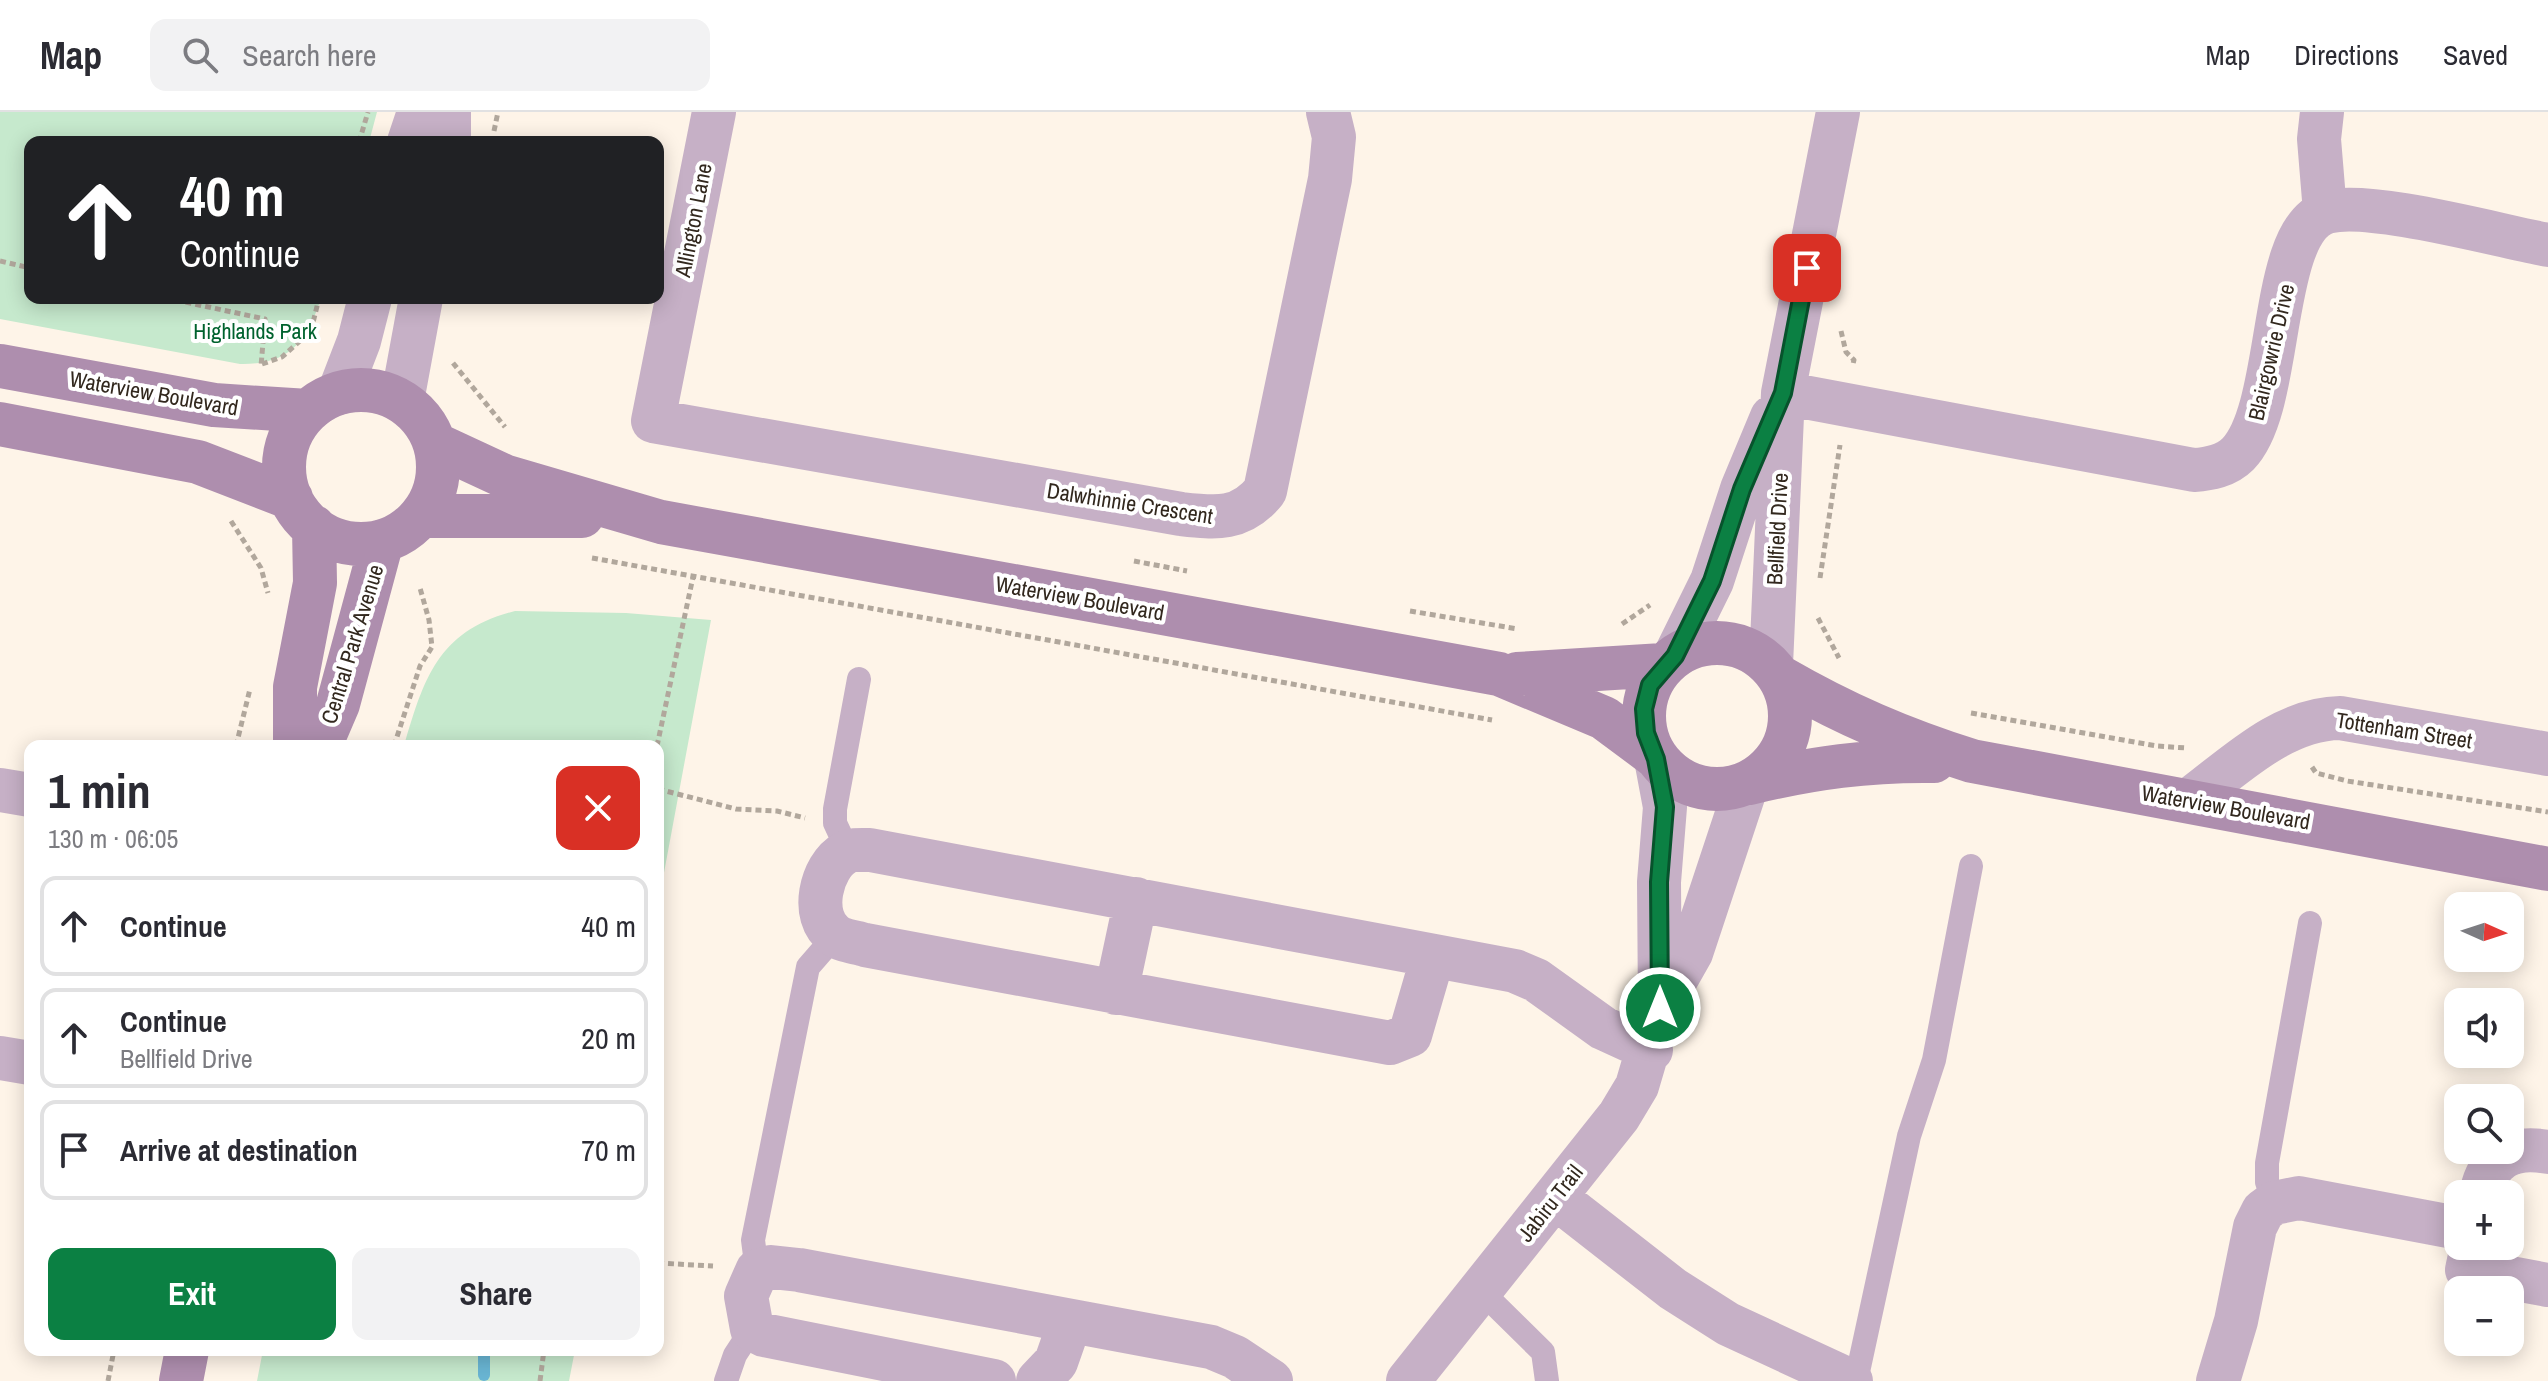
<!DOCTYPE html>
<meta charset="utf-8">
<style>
:root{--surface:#fff;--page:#f2f2f3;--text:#2b2b33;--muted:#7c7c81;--line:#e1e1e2;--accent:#0b8043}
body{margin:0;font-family:"Archivo Narrow",sans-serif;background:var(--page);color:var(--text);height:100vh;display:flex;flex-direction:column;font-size:30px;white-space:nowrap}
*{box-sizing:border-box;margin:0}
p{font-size:26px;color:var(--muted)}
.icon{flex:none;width:44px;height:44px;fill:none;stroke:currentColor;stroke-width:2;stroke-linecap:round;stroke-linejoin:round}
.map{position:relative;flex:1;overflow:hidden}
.drawer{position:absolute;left:24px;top:628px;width:640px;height:616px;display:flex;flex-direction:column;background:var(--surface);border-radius:16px;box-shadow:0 4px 20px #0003}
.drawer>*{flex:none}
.top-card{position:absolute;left:24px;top:24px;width:640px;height:168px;border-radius:16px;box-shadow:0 4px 20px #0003;background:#202124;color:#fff;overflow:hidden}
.needle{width:52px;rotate:93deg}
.controls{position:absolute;left:2444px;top:780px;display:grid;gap:16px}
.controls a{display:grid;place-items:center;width:80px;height:80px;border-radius:16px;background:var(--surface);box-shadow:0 4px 20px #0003;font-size:40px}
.pin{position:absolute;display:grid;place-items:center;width:68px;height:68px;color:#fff;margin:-34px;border-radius:16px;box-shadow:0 4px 12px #0006}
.me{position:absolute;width:88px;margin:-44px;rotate:0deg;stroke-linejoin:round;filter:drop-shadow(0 0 6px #0008)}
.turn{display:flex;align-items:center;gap:28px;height:168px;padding:0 24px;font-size:36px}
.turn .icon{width:104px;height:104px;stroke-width:2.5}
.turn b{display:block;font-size:56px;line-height:68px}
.round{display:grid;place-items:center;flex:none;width:84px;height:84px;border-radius:16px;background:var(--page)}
.summary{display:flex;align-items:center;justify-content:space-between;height:136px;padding:0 24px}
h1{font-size:48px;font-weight:700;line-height:60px}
.button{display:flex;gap:16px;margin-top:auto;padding:16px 24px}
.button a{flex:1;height:92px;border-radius:16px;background:var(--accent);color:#fff;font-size:32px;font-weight:700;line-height:92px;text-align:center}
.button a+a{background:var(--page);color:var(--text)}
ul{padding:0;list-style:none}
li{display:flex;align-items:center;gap:24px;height:100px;margin:0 16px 12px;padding:0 8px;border:4px solid var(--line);border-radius:16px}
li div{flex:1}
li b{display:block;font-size:30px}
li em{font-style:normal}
header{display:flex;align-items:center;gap:48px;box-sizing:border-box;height:112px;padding:0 40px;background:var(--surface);border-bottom:2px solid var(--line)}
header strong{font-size:38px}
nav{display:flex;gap:44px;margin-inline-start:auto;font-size:28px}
.search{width:560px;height:72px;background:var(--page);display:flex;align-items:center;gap:20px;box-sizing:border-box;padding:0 28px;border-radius:16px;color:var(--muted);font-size:30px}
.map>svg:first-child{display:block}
.green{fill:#c6e9cd}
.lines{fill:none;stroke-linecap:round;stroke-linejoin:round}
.stream{stroke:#69b5d3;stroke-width:12}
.path{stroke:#b1a79c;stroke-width:5;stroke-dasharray:6 4;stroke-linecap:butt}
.lane{stroke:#c6b0c6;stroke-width:24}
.street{stroke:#c6b0c6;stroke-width:44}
.secondary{stroke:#ae8eae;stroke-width:44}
.route-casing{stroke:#07532c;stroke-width:20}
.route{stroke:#0b8043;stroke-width:14}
.labels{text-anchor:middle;stroke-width:8;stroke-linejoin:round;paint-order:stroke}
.street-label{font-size:22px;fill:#32281e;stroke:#fff}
.park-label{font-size:22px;fill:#00622e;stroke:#fff}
</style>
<header>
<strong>Map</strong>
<div class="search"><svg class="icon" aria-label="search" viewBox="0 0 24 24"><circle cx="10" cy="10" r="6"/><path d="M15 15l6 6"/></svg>Search here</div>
<nav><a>Map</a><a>Directions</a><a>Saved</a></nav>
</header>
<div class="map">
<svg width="2548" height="1269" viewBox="0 0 2548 1269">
<rect width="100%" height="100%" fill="#fef4e8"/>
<path class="green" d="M0,0H377L369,30H30V186H321C307,230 289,253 240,252L0,207Z
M515,499L626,501L711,508L658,793V634H404C424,565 439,518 515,499Z
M263,1238H575L569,1269H257Z"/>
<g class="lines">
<path class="stream" d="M484,1238V1263"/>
<path class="path" d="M494,19L498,0
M359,30L368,0
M0,149L30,156
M166,186L265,207L261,254
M311,219L319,186
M1841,219L1846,240L1854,248L1853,252
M453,251L505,315
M262,252L282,245L311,219L316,221
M231,409L261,456L268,481
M592,446L1492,608
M1134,449L1187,459
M1820,466L1840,333
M1410,499L1518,517
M1818,506L1839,546
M1622,512L1650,493
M1971,601L2157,634L2186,636
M236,634L250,577
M394,634L420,554L432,535L429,508L420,476
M657,634L693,465
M2312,655L2316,661L2347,669L2548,700
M658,677L736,697L777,699L805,706
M658,1151L713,1154
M108,1269L114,1238
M540,1269L544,1238"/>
<path class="lane" d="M848,739L835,711V697L859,567
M2274,1091L2267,1070V1051L2310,811
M757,1159L753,1128L808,855L835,824
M1481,1179L1543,1240L1547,1269
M726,1269L735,1243L752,1217
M1856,1269L1909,1024L1934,948L1971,754"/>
<path class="street" d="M714,0L653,309L1181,402C1216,406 1241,409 1265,379L1330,67L1334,25L1328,0
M2322,0L2319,27L2325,100
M409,30L419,0
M449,30V0
M339,281L359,229L370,186
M1783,281L2194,358C2210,357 2226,354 2238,342C2285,294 2267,118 2327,100C2368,88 2500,124 2548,133
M402,289L421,186
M1675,544L1712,469L1742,377L1772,305
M1771,553L1783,281L1838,0
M0,678L30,683
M2188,689C2234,655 2281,607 2340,606L2548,642
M1433,844L1410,923L1390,931L865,833C856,830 842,829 835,823C809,805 821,754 845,741C852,737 862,738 870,738L1515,859L1536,868L1603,916L1651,938
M1116,881L1136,787
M1661,894L1691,841L1747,672
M0,946L30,951
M2481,1082C2488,1046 2512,1033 2548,1040
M1555,1085L1673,1177L1728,1212L1851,1269
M2472,1134L2467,1158L2548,1173
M994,1269L764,1223L752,1217L746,1184L757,1159L771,1155L799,1158L1211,1235L1235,1245L1271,1269
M1038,1269L1056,1250L1070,1210
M1408,1269L1619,1004L1637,974L1660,896L1659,770L1665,695L1656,647
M2218,1269L2236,1209L2255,1115L2263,1099L2274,1091L2299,1086L2458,1116"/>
<path class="secondary" d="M0,254L214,293L308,299
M284 355a77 77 0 1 1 154 0a77 77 0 1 1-154 0Z
M0,312L198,350L291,386
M435,332L504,364L661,410L1499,562L1604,606L1655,644
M421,404H582
M1644 604a73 73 0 1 1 146 0a73 73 0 1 1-146 0Z
M1517,562L1663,553
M1780,565C1844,602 1902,627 1972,649L2548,757
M295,634V575L315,471L314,415
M320,634L338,592L382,429
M1749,671C1812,656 1869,648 1934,649
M181,1269L187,1238"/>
</g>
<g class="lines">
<defs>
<path id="route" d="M1660,896L1659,770L1665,695L1656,647L1646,621L1644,597L1650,573L1675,544L1712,469L1742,377L1783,281L1807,156"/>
</defs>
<use href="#route" class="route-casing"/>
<use href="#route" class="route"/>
</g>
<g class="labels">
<g class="street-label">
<text transform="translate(693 108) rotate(-79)" y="8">Allington Lane</text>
<text transform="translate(2271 240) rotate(-77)" y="8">Blairgowrie Drive</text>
<text transform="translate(154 281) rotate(10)" y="8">Waterview Boulevard</text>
<text transform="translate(1130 391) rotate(9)" y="8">Dalwhinnie Crescent</text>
<text transform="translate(1777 417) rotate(-87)" y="8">Bellfield Drive</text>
<text transform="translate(1080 486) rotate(10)" y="8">Waterview Boulevard</text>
<text transform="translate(352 532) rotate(-73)" y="8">Central Park Avenue</text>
<text transform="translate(2404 618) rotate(9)" y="8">Tottenham Street</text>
<text transform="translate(2226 695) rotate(10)" y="8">Waterview Boulevard</text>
<text transform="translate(1550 1091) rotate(-52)" y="8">Jabiru Trail</text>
</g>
<g class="park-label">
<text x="255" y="227">Highlands Park</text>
</g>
</g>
</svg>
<div class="controls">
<a><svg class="needle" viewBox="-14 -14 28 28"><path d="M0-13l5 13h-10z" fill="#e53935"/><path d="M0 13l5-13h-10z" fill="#7c7c81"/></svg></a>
<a><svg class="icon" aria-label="sound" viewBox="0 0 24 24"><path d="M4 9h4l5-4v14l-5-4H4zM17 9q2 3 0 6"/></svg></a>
<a><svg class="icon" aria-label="search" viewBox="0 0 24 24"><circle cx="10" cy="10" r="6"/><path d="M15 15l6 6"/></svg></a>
<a>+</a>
<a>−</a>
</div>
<div class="pin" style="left:1807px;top:156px;background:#d93025"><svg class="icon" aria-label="arrive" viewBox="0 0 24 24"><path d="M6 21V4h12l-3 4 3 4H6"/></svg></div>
<svg class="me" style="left:1660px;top:896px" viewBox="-20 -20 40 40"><circle r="17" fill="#0b8043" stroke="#fff" stroke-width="3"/><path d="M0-11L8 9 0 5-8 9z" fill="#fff"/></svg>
<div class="top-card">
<div class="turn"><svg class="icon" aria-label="ahead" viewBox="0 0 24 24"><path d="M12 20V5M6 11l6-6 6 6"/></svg><div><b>40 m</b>Continue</div></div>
</div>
<section class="drawer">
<div class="summary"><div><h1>1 min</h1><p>130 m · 06:05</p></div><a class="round" style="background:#d93025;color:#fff"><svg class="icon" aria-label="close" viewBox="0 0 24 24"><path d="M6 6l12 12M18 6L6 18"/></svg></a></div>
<ul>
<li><svg class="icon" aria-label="ahead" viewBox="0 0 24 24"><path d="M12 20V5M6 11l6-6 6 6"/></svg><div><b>Continue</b></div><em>40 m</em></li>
<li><svg class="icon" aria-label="ahead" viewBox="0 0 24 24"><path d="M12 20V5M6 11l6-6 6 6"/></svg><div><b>Continue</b><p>Bellfield Drive</p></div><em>20 m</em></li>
<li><svg class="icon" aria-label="arrive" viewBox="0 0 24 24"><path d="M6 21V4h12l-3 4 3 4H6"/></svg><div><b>Arrive at destination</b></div><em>70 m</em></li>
</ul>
<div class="button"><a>Exit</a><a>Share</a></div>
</section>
</div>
